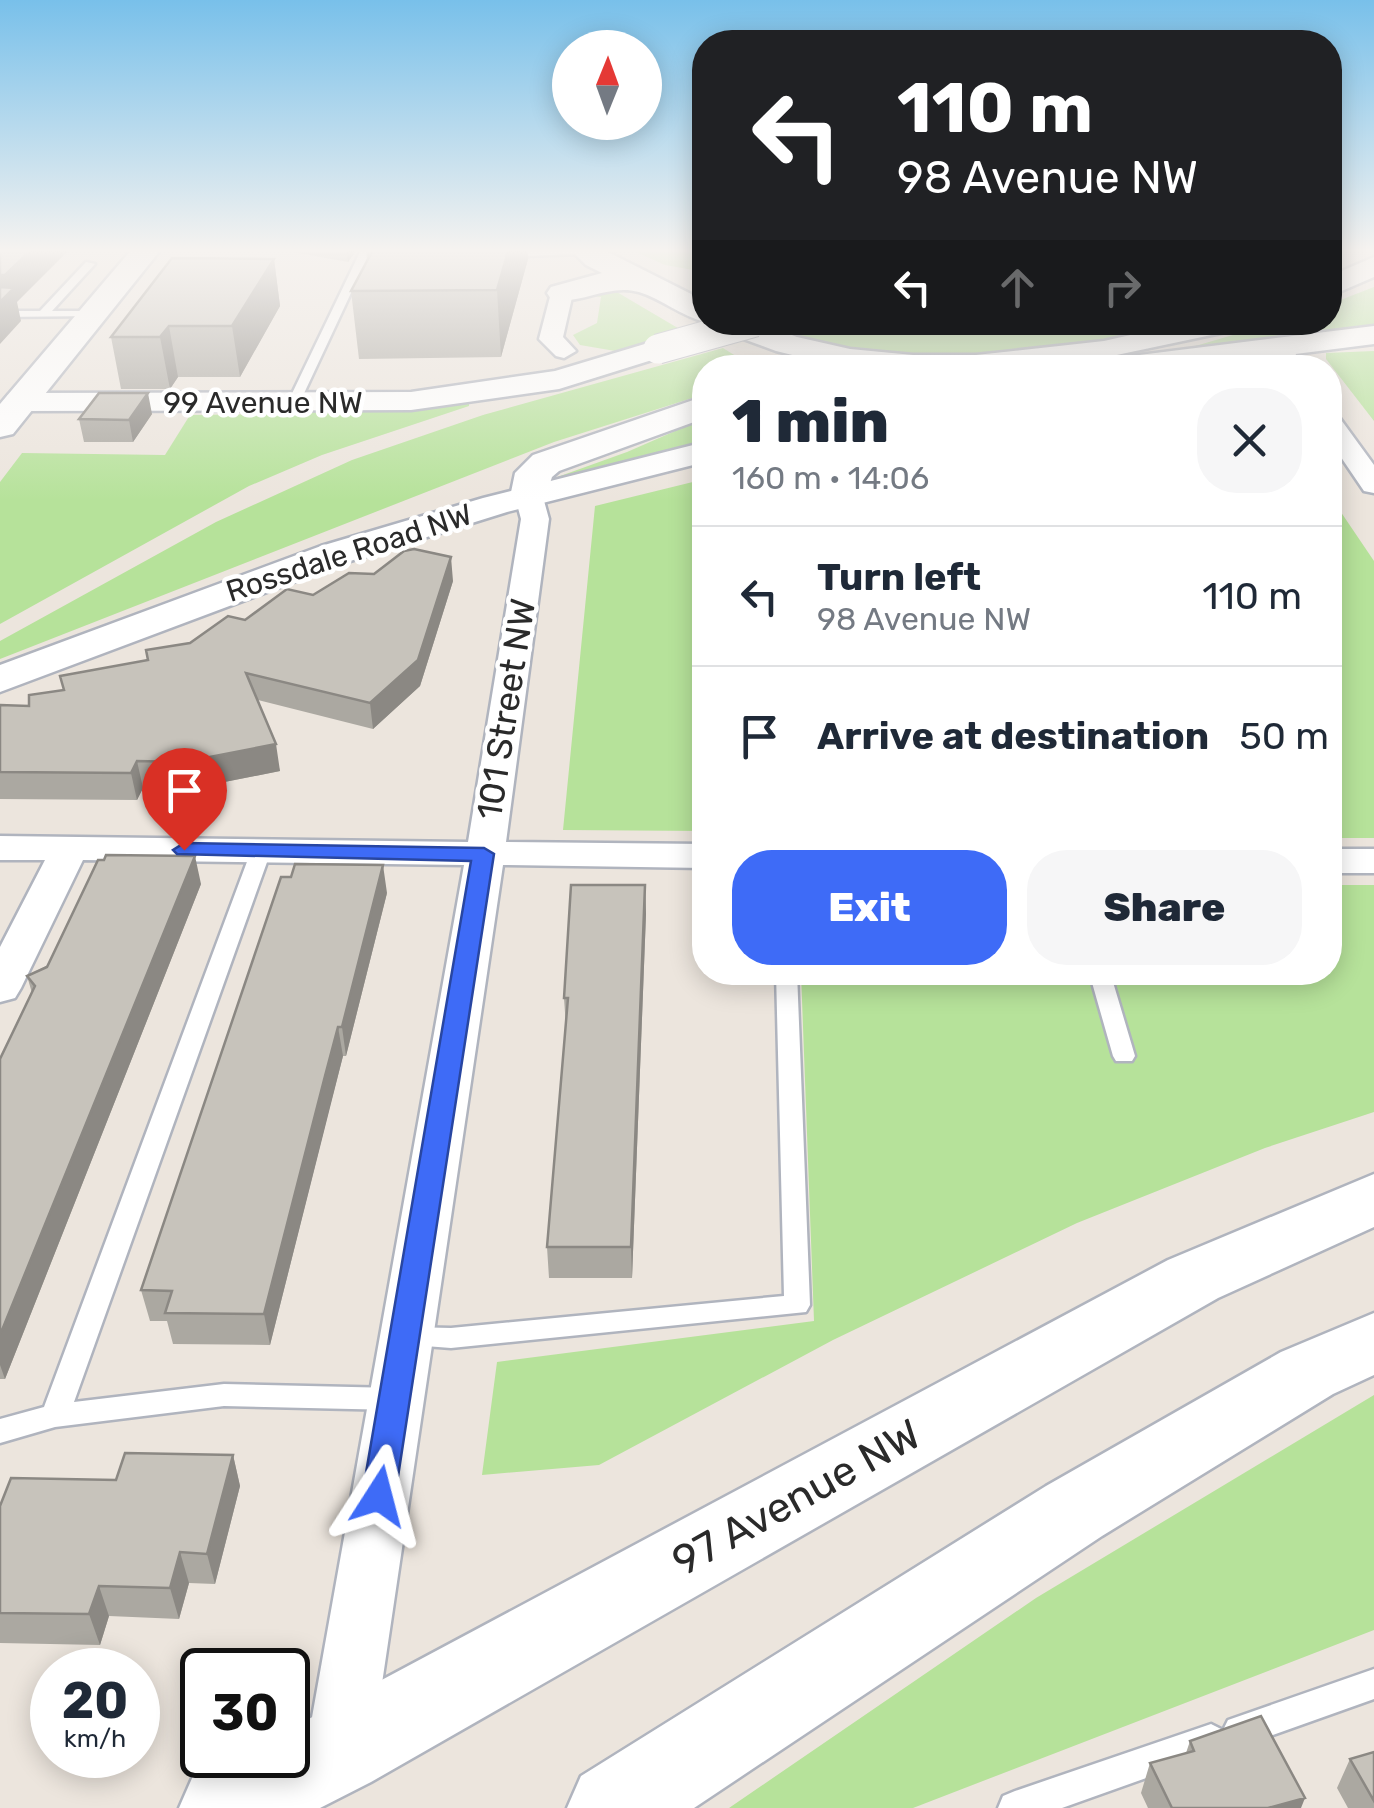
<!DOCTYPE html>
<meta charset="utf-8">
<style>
:root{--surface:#fff;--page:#f6f6f7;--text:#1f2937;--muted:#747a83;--line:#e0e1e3;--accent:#3e6bf7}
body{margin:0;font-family:Rubik,sans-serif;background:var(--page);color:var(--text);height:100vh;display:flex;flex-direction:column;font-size:38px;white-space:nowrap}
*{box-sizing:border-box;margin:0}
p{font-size:32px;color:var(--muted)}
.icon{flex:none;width:55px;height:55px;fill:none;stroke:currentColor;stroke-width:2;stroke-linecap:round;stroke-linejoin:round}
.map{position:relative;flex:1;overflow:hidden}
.details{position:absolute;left:692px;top:355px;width:650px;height:630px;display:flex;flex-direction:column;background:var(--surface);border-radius:40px;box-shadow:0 5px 25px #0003}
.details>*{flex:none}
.banner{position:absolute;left:692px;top:30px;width:650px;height:305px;border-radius:40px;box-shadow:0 5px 25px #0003;background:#202124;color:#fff;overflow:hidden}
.needle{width:65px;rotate:1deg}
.tools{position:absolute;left:552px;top:30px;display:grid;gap:20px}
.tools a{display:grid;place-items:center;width:110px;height:110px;border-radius:50%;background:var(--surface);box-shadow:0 5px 25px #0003;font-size:50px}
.speed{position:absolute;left:30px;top:1648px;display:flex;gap:20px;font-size:50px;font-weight:700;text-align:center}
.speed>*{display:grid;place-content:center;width:130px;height:130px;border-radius:50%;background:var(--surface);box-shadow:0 5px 25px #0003;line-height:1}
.speed small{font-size:25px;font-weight:400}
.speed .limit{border:5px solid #111;border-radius:15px;background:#fff;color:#111}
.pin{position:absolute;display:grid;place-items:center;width:85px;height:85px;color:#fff;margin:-102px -42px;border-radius:50% 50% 50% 0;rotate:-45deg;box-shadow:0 0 10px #0007}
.pin .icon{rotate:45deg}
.me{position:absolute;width:110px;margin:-55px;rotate:9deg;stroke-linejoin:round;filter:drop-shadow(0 0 8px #0008)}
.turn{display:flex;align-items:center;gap:35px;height:210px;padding:0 40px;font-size:45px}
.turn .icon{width:130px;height:130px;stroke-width:2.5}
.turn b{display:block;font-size:70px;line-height:85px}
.lanes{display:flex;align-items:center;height:95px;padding:0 40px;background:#0003;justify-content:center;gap:50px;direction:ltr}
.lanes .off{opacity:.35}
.round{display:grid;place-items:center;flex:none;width:105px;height:105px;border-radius:40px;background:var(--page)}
.head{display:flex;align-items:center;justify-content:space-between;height:170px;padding:0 40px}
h1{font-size:60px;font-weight:800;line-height:75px}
.button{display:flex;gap:20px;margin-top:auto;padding:20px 40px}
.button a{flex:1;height:115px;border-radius:40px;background:var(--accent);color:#fff;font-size:40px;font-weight:800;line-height:115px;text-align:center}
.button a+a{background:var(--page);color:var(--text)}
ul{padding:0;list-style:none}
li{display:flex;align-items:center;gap:30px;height:140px;padding:0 40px;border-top:2px solid var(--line)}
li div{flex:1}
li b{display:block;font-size:38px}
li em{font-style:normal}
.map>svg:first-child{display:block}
.green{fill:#b6e29a}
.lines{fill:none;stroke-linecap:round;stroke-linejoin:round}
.service-casing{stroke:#b0b4be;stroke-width:5}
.minor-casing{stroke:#b0b4be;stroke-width:5}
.tertiary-casing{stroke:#b0b4be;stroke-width:5}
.secondary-casing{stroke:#b0b4be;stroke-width:5}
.service{fill:#fff;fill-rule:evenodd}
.minor{fill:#fff;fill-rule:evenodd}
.tertiary{fill:#fff;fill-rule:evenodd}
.secondary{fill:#fff;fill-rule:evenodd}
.tertiary-bridge-casing{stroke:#b0b4be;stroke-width:31;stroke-linecap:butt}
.tertiary-bridge{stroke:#fff;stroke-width:29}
.wall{fill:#aba8a1}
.shaded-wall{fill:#8b8883}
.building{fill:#c7c3bb;stroke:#8b8883;stroke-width:2.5}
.route{fill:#3e6bf7;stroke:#2846a1;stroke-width:2.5}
.labels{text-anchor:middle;stroke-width:9;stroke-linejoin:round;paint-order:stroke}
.far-street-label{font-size:30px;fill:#2a2a2a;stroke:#fff}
.street-label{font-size:35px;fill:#2a2a2a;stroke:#fff}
.near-street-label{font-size:42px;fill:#2a2a2a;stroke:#fff}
</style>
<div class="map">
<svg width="1374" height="1808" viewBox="0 0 1374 1808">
<rect width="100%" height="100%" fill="#ece5dd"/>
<path class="green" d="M627,248H705V272L665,265Z
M1374,287V332L1175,352L1274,323L1330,322V304Z
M610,288L688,334L621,352L580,345L573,335L597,323L601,297L588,295Z
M811,322L1203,323L1005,360L875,355L776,333Z
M723,348L739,358L741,367L705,368V394L554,442L0,659V641L216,522L352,460L483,415Z
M1374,351V421L1326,359V353Z
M469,401V406L322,455L249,486L0,624V482L22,453L165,455L190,415L271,414Z
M705,418V443L538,484L627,452Z
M705,479V831L563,830L595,506Z
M1330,496L1374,561V838H1330Z
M1330,885H1374V1112L1265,1148L1077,1223L833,1340L599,1465L482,1475L497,1362L814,1321L801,973L1330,972Z
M1374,1395V1630L913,1808H729L1036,1598Z"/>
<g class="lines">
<defs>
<path id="service" d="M362,248H372L299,404L289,407L287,404Z
M574,249L578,254L501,257L496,254L501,251Z
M86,262L95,264L52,311H92L96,312V316L0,317V311H40Z
M261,845L271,851L74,1402L224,1384L395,1388L405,1391L409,1399L405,1407L395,1410L224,1406L55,1427L0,1443V1419L44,1407L251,851Z
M776,972H797L810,1305L806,1312L451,1348L399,1344L395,1337L399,1330L408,1327L451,1328L784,1296Z
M1089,972H1110L1135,1056L1132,1061H1116L1113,1056Z
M1374,1669V1699L1239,1747L1227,1741L1222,1751L1062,1808H998L1003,1796L1015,1791L1211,1724L1223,1730L1228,1720Z"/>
<path id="minor" d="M562,286L573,293L563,337L576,351L564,358L556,356L539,339L551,293Z
M1278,338L1286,340L1305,368H1281L1266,345Z
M1330,414L1339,417L1374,465V493L1364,491L1330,441Z
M529,489L543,497L549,519L506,842L705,844V868L503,865L372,1751L362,1773L339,1783L316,1773L306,1751L464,865L83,860L21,988L15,998L0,1002V947L45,860H0V836L468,842L521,519L515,497Z
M1330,849H1374V873H1330Z"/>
<path id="tertiary" d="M1374,326V344L1184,368H1092L1096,362L1107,359Z
M658,340L668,343L673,349L668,355L559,389L411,410L19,411L8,409L3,402L8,395L19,393L411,392L555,371Z
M705,442V462L507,512L347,562L0,692V665L321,546L483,498Z"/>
<path id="secondary" d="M133,248H162L13,434L0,437V404Z
M569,248H600L705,301V322C681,316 662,299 639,292C608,283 579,306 551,299L547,293L551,287L602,273L586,265Z
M1374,257V277L1330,296V276Z
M712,322H758L797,337L850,349L913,355H976L1104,341L1188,322H1244L1240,329L1055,368H846L776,351L716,329Z
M705,396V418L559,471L552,477L543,505L529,509L515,505L510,497L515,473L533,455Z
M1374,1174V1227L1218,1298L371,1782L320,1808H179L193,1776L235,1755H288V1730L1168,1260Z
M1374,1313V1375L1333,1394L1102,1536L694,1808H567L581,1776L1046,1486L1281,1352Z"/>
</defs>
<use href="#service" class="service-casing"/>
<use href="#minor" class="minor-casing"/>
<use href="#tertiary" class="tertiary-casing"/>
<use href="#secondary" class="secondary-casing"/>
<use href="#service" class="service"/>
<use href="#minor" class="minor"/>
<use href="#tertiary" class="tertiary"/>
<use href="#secondary" class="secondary"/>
<defs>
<path id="tertiary-bridge" d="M658,349L755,322"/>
</defs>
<use href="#tertiary-bridge" class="tertiary-bridge-casing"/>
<use href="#tertiary-bridge" class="tertiary-bridge"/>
</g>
<path class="wall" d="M271,248H358L348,262Z
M366,248H527L528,259L501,357L359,359L351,291L367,261Z
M274,259L280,306L240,377H178L170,389H121L111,337Z
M152,414L133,442H84L79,419Z
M453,581L420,686L373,729L258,700L280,771L189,789L143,788L137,800L0,799V705L29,706L63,690L148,660L245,620L313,595Z
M201,884L5,1379H0V1059L32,993L27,976Z
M645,885L646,914L632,1278H549L547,1247L566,1027L564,998Z
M387,893L346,1056H343L330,1106L270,1345L173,1344L167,1321H150L141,1290Z
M233,1455L240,1486L215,1584L189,1583L179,1619L109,1616L100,1645L0,1643V1506Z
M1190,1741L1301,1808H1148L1141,1793L1150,1763L1186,1753Z
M1374,1752V1808H1348L1337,1788L1350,1759Z"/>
<path class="shaded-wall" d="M33,248H71L17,302L21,321L0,344V275Z
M346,248H358L348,262Z
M509,248H527L528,259L501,357L497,290Z
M274,259L280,306L240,377L232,326Z
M169,326L178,377L170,389L160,337Z
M148,393L152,414L133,442L129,420Z
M451,557L453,581L420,686L373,729L370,703Z
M276,744L280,771L189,789L184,762Z
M137,761L143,788L137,800L131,773Z
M195,856L201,884L5,1379L0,1365V1335Z
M383,865L387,893L346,1056L342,1027Z
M645,885L646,914L632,1278L631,1247Z
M338,1027L343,1056L270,1345L264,1314Z
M233,1455L240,1486L215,1584L207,1554Z
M180,1552L189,1583L179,1619L170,1588Z
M99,1586L109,1616L100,1645L89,1614Z
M1305,1798L1301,1808H1268Z"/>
<path class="building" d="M0,248H33L5,275H0Z
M374,248H509L497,290L351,291Z
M172,258L274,259L232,326H169L160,337H111Z
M0,287L14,288L0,302Z
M99,393H148L129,420L79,419Z
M414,549L451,557L418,660L370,703L246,673L276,744L184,762L137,761L131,773L0,772V705L29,706V695L64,690L60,676L148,660L146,650L190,643L228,616L245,620L287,589L313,595L349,573L374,574L404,551Z
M106,855L195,856L0,1335V1059L35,986L27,976L47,967L98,860H104Z
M295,864L383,865L342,1027H338L325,1076L264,1314L165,1313L172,1291L141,1290L281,877H291Z
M571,885H645L631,1247H547L568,998H564Z
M125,1453L233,1455L207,1554L180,1552L170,1588L99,1586L89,1614L0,1613V1506L11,1478L116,1480Z
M1261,1716L1305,1798L1268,1808H1172L1150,1763L1194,1751L1190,1741Z
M1374,1752V1801L1350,1759Z"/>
<linearGradient id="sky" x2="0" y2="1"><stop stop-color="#78c0ea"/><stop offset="0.5" stop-color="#f6f3f0"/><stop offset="1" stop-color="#f6f3f0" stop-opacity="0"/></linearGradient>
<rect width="1374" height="501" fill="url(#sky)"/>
<path class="route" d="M184,843L484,848L494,854L395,1496L390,1505L379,1510L367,1505L362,1496L471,861L177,854L173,850Z"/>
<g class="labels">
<g class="far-street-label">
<text x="263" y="413">99 Avenue NW</text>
<text transform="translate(349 553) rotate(-18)" y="10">Rossdale Road NW</text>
</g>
<g class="street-label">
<text transform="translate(506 709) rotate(-81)" y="12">101 Street NW</text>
</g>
<g class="near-street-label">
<text transform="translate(796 1497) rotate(-29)" y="15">97 Avenue NW</text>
</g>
</g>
</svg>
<div class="tools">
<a><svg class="needle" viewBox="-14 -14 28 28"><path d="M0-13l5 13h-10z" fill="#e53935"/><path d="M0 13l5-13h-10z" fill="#747a83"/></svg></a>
</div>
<div class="speed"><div>20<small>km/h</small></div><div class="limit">30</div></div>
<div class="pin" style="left:184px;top:850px;background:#d93025"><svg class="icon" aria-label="arrive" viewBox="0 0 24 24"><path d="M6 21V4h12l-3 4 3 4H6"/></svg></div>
<svg class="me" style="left:379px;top:1496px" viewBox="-20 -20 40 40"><path d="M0-17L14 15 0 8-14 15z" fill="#3e6bf7" stroke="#fff" stroke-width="4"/></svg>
<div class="banner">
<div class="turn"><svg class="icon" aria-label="left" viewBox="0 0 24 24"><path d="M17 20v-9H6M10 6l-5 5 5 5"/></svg><div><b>110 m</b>98 Avenue NW</div></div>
<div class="lanes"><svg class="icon" aria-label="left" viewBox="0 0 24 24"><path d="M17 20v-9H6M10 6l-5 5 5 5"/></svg><svg class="icon off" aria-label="ahead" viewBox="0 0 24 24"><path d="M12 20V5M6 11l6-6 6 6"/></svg><svg class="icon off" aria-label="right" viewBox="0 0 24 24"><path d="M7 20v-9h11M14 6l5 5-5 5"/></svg></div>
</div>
<section class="details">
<div class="head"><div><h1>1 min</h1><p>160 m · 14:06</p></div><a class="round"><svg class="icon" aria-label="close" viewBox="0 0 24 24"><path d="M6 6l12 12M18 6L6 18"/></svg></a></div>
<ul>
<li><svg class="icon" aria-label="left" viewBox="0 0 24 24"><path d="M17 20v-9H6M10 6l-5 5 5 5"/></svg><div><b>Turn left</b><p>98 Avenue NW</p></div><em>110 m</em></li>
<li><svg class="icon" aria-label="arrive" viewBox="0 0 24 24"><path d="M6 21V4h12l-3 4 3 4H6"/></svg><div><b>Arrive at destination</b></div><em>50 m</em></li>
</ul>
<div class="button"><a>Exit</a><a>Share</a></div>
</section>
</div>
